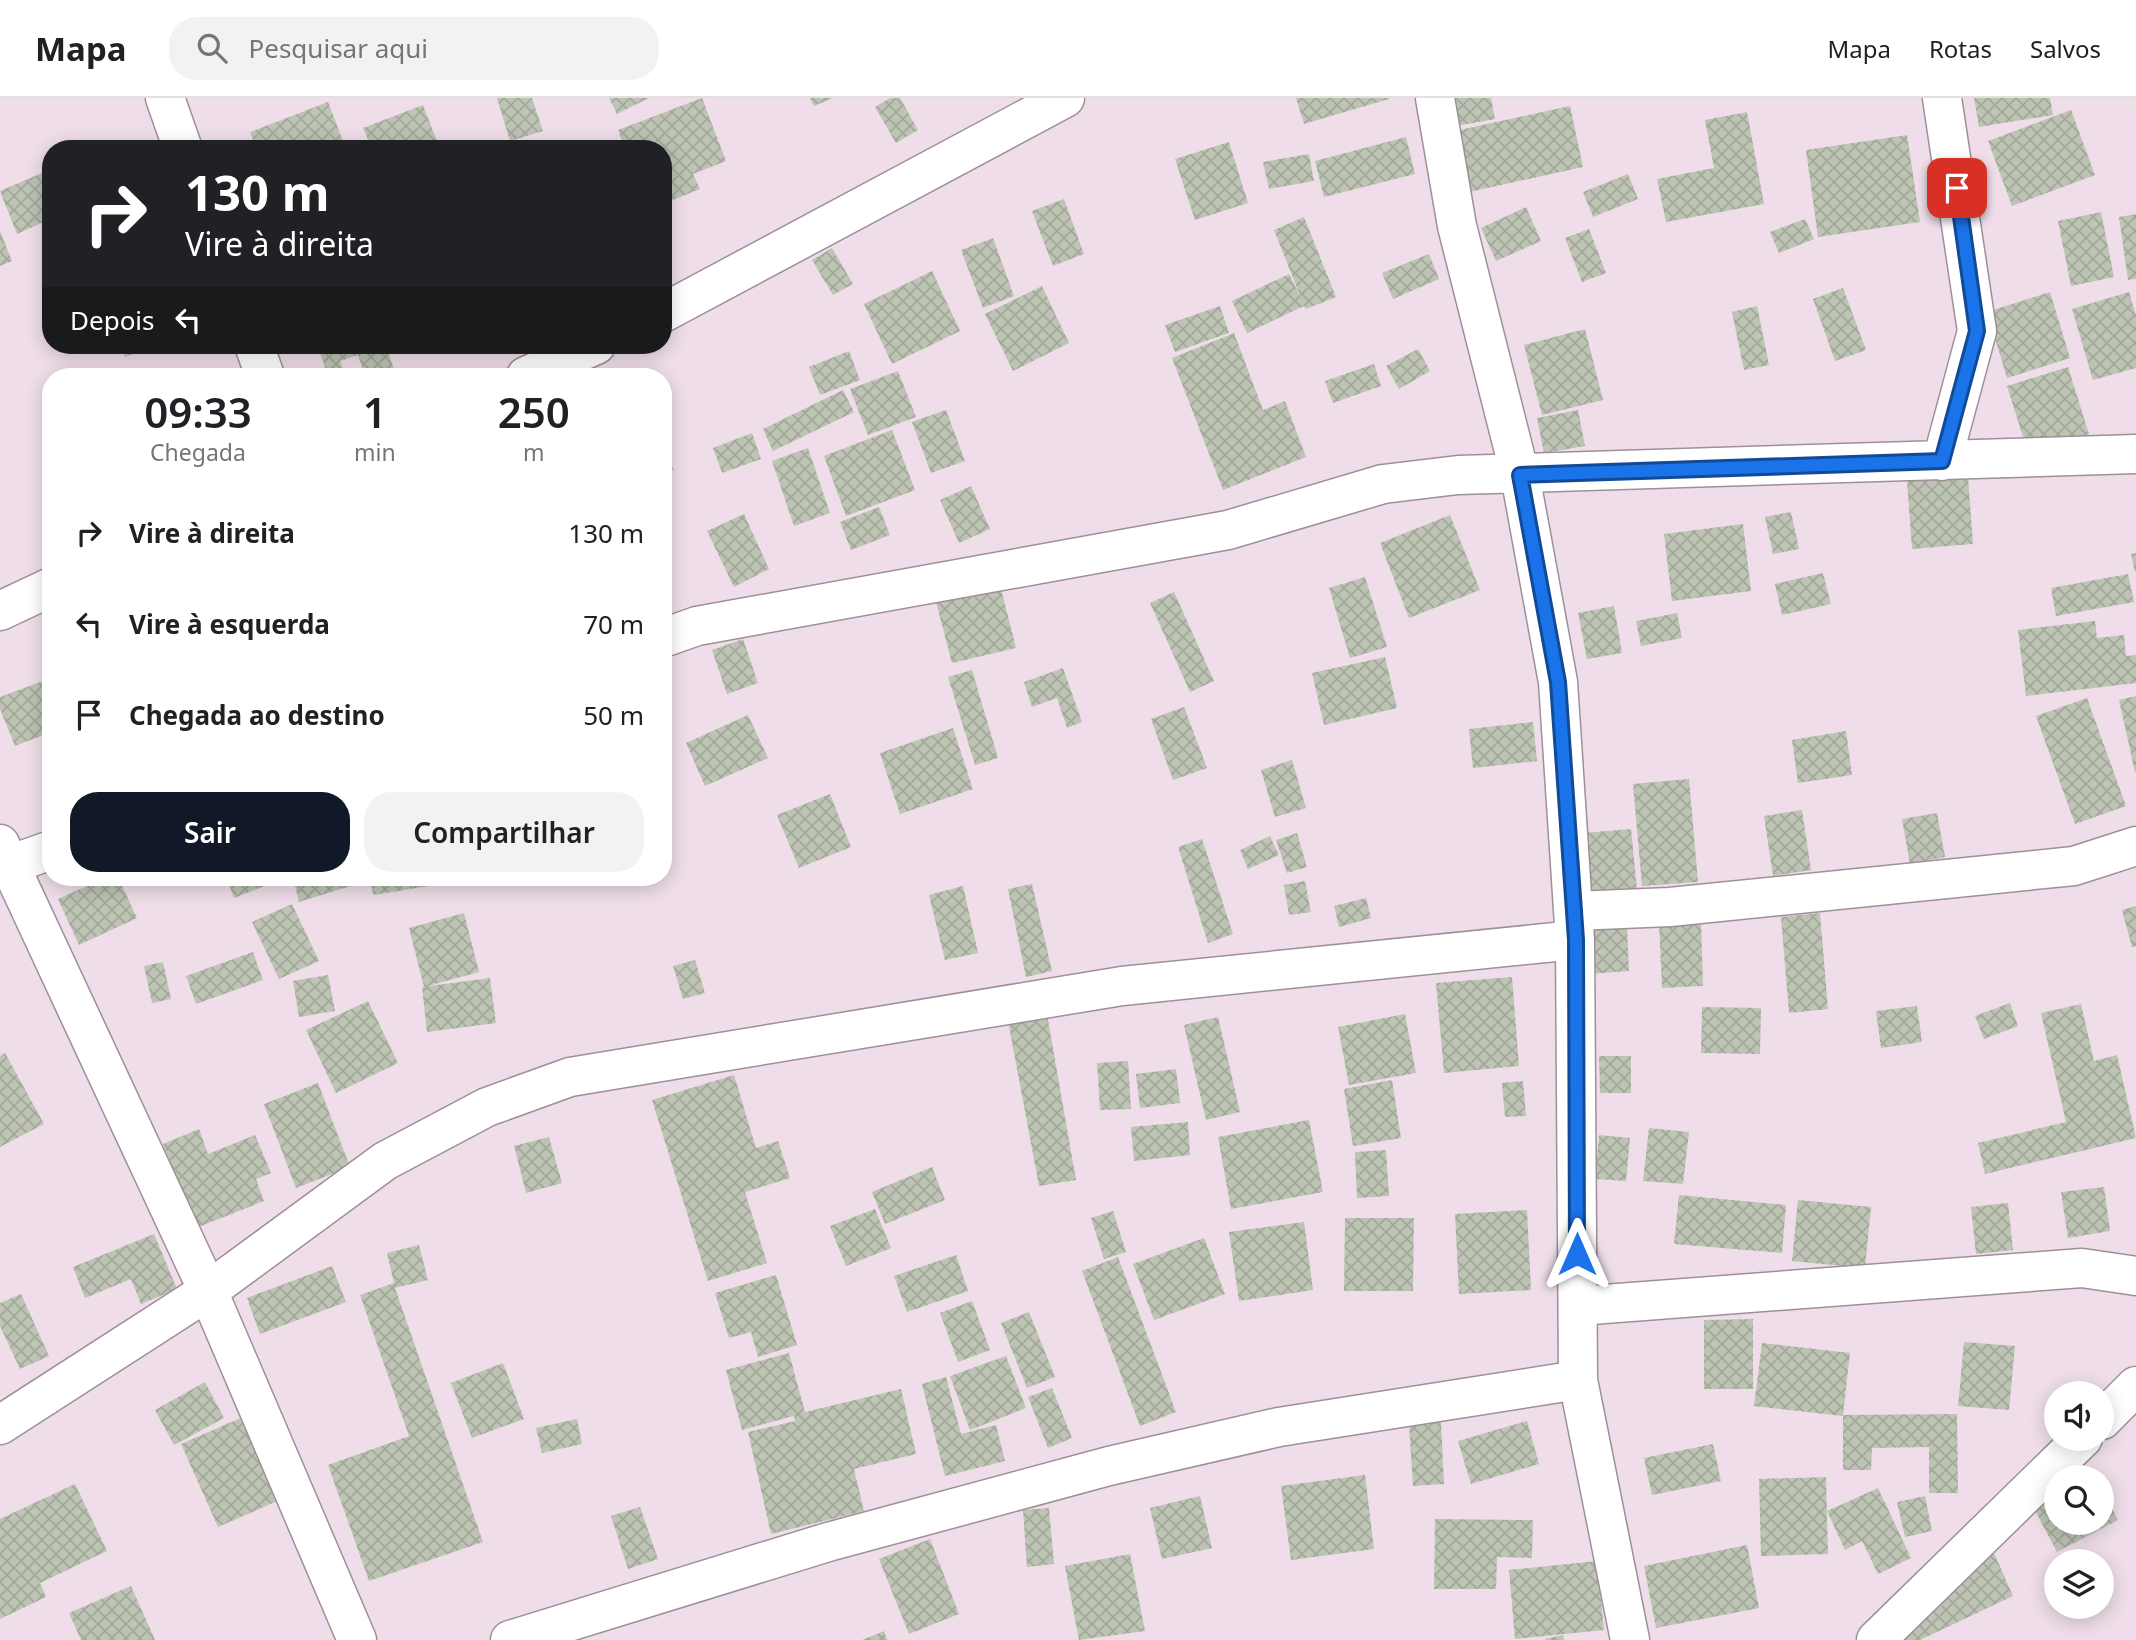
<!DOCTYPE html>
<html lang="pt">
<meta charset="utf-8">
<style>
:root{--surface:#fff;--page:#f2f2f2;--text:#202124;--muted:#757577;--line:#e0e0e0;--accent:#111827}
body{margin:0;font-family:"Noto Sans",sans-serif;background:var(--page);color:var(--text);height:100vh;display:flex;flex-direction:column;font-size:26px;white-space:nowrap}
*{box-sizing:border-box;margin:0}
p{font-size:23px;color:var(--muted)}
.icon{flex:none;width:38px;height:38px;fill:none;stroke:currentColor;stroke-width:2;stroke-linecap:round;stroke-linejoin:round}
.map{position:relative;flex:1;overflow:hidden}
.sheet{position:absolute;left:42px;top:270px;width:630px;height:518px;display:flex;flex-direction:column;background:var(--surface);border-radius:28px;box-shadow:0 4px 18px #0003}
.sheet>*{flex:none}
.top-card{position:absolute;left:42px;top:42px;width:630px;height:214px;border-radius:28px;box-shadow:0 4px 18px #0003;background:#202124;color:#fff;overflow:hidden}
.controls{position:absolute;left:2044px;top:1283px;display:grid;gap:14px}
.controls a{display:grid;place-items:center;width:70px;height:70px;border-radius:50%;background:var(--surface);box-shadow:0 4px 18px #0003;font-size:35px}
.pin{position:absolute;display:grid;place-items:center;width:60px;height:60px;color:#fff;margin:-30px;border-radius:14px;box-shadow:0 4px 10px #0006}
.me{position:absolute;width:77px;margin:-38px;rotate:0deg;stroke-linejoin:round;filter:drop-shadow(0 0 5px #0008)}
.turn{display:flex;align-items:center;gap:24px;height:147px;padding:0 28px;font-size:32px}
.turn .icon{width:91px;height:91px;stroke-width:2.5}
.turn b{display:block;font-size:49px;line-height:60px}
.then{display:flex;align-items:center;height:66px;padding:0 28px;background:#0003;gap:14px;font-size:26px}
.eta{display:flex;justify-content:space-evenly;align-items:center;height:119px;text-align:center}
.eta b{font-size:42px;font-weight:600;line-height:49px}
.cta{display:flex;gap:14px;margin-top:auto;padding:14px 28px}
.cta a{flex:1;height:80px;border-radius:28px;background:var(--accent);color:#fff;font-size:28px;font-weight:600;line-height:80px;text-align:center}
.cta a+a{background:var(--page);color:var(--text)}
ul{padding:0;list-style:none}
li{display:flex;align-items:center;gap:21px;height:91px;padding:0 28px}
li div{flex:1}
li b{display:block;font-size:26px}
li em{font-style:normal}
header{display:flex;align-items:center;gap:42px;box-sizing:border-box;height:98px;padding:0 35px;background:var(--surface);border-bottom:2px solid var(--line)}
header strong{font-size:33px}
nav{display:flex;gap:38px;margin-inline-start:auto;font-size:24px}
.search{width:490px;height:63px;background:var(--page);display:flex;align-items:center;gap:18px;box-sizing:border-box;padding:0 24px;border-radius:28px;color:var(--muted);font-size:26px}
.map>svg:first-child{display:block}
.building{fill:url(#building-cross-hatch)}
.lines{fill:none;stroke-linecap:round;stroke-linejoin:round}
.minor-casing{stroke:#9e8f99;stroke-width:41}
.minor{stroke:#fff;stroke-width:38}
.route-casing{stroke:#114b97;stroke-width:18}
.route{stroke:#1a73e8;stroke-width:12}
</style>
<header>
<strong>Mapa</strong>
<div class="search"><svg class="icon" aria-label="search" viewBox="0 0 24 24"><circle cx="10" cy="10" r="6"/><path d="M15 15l6 6"/></svg>Pesquisar aqui</div>
<nav><a>Mapa</a><a>Rotas</a><a>Salvos</a></nav>
</header>
<div class="map">
<svg width="2136" height="1542" viewBox="0 0 2136 1542">
<defs>
<pattern id="building-cross-hatch" width="8" height="8" patternUnits="userSpaceOnUse" patternTransform="scale(1.75)"><rect width="8" height="8" fill="#bdc4b4"/><path d="M0 0l8 8M0 8l8-8" fill="none" stroke="#a2a89a"/></pattern>
</defs>
<rect width="100%" height="100%" fill="#efdee9"/>
<path class="building" d="M497,0H532L543,33L510,43Z
M609,0H649L617,16Z
M702,0L726,63L693,76L700,91L663,106V51H625L618,32Z
M810,0H833L814,8Z
M890,0H900L918,32L896,45L875,9Z
M1296,0H1389V1L1304,26Z
M1451,0H1491L1495,21L1456,28Z
M1974,0H2050L2053,17L1979,29Z
M328,4L346,51H256L250,34Z
M423,7L440,51H372L363,30Z
M1570,8L1583,69L1469,94L1455,33Z
M2071,12L2095,77L2012,108L1988,43Z
M1747,14L1764,106L1666,124L1657,81L1714,70L1705,22Z
M1907,37L1920,124L1818,139L1806,52Z
M1406,39L1415,76L1324,99L1315,63Z
M1229,44L1248,105L1195,122L1175,61Z
M1309,56L1314,83L1269,91L1263,64Z
M51,71V105L44,109L50,121L17,136L0,93Z
M1628,76L1638,101L1593,119L1583,94Z
M1064,101L1084,156L1053,168L1032,113Z
M1526,109L1541,143L1496,163L1481,130Z
M2101,114L2114,179L2071,188L2058,123Z
M2136,116V181L2128,182L2119,119Z
M1304,119L1336,199L1306,211L1304,208L1247,235L1232,203L1289,176L1301,200L1274,132Z
M1805,121L1814,141L1779,155L1770,134Z
M1589,131L1606,175L1582,184L1565,140Z
M0,133L12,163L0,168Z
M993,140L1014,198L983,210L961,152Z
M832,150L853,186L833,197L812,162Z
M1429,156L1439,181L1393,201L1382,175Z
M932,173L960,233L892,266L864,206Z
M1042,188L1069,245L1013,273L985,216Z
M1843,190L1866,252L1835,263L1813,201Z
M2050,194L2070,260L2007,280L1987,214Z
M2129,194L2136,217V270L2093,282L2072,211Z
M1220,208L1229,235L1175,254L1165,227Z
M1757,208L1769,267L1744,272L1732,214Z
M1585,231L1603,302L1542,317L1524,247Z
M1234,235L1263,312L1285,303L1306,359L1223,392L1172,260Z
M121,247H143L145,251L125,259Z
M325,247H386L396,278H365L358,257L340,263L345,278H328L318,249Z
M1418,251L1430,273L1399,291L1386,268Z
M849,253L860,282L820,297L809,269Z
M1374,266L1381,288L1333,305L1325,283Z
M2068,269L2089,336L2028,355L2007,288Z
M898,273L916,319L868,337L850,291Z
M843,292L854,314L773,353L763,331Z
M946,312L965,363L931,375L912,324Z
M1578,312L1585,348L1544,355L1537,320Z
M892,332L915,392L846,418L824,358Z
M752,335L761,361L722,375L713,350Z
M663,347L674,372L663,376Z
M808,350L830,415L794,428L772,363Z
M1968,379L1973,446L1912,451L1907,383Z
M971,388L990,431L959,445L940,402Z
M879,409L890,437L851,452L840,424Z
M1791,414L1799,451L1773,456L1765,419Z
M744,416L769,471L734,489L707,433Z
M1450,417L1480,492L1409,520L1380,445Z
M1743,426L1751,493L1672,503L1664,436Z
M2136,455V474H2135L2131,456Z
M1823,475L1831,506L1782,517L1775,486Z
M2128,476L2134,504L2056,518L2051,490Z
M663,479L670,496L663,499Z
M1365,479L1387,549L1350,560L1329,490Z
M1000,487L1016,550L952,565L936,504Z
M1174,494L1214,583L1190,594L1150,505Z
M1614,508L1622,555L1587,561L1578,515Z
M1677,515L1682,540L1641,548L1636,523Z
M2095,523L2097,540L2124,537L2126,558L2136,557V585L2026,598L2018,532Z
M743,541L758,585L727,596L712,552Z
M1385,559L1397,610L1324,627L1312,575Z
M1063,570L1082,624L1067,630L1057,600L1032,609L1024,584Z
M972,572L998,660L975,667L948,579Z
M51,580V634L15,648L0,611V599Z
M2136,598V674H2135L2119,602Z
M2087,600L2126,708L2075,726L2036,618Z
M1184,609L1207,670L1173,682L1151,621Z
M748,617L768,660L705,688L686,645Z
M1533,624L1537,663L1473,670L1469,631Z
M953,630L973,691L900,716L880,655Z
M1846,633L1852,677L1798,685L1792,642Z
M1292,662L1306,710L1275,719L1261,672Z
M1689,681L1698,784L1642,788L1633,686Z
M830,696L851,749L799,770L777,717Z
M1802,712L1811,772L1773,778L1764,718Z
M1937,715L1945,759L1910,766L1902,721Z
M1631,731L1637,792L1590,797L1584,735Z
M1297,735L1307,769L1287,775L1276,742Z
M1270,738L1279,757L1248,771L1240,752Z
M1202,741L1233,836L1208,845L1178,749Z
M107,779H118L137,820L79,847L58,801Z
M163,779H180L165,784Z
M226,779H288L234,800Z
M355,779L357,786L299,804L293,780Z
M370,779H427L429,788L373,797Z
M1305,783L1311,814L1289,817L1284,787Z
M1032,786L1052,873L1026,879L1008,791Z
M963,788L978,855L945,862L929,797Z
M1366,800L1371,820L1339,829L1334,808Z
M292,806L319,863L279,881L252,824Z
M2136,808V848L2132,849L2122,812Z
M464,815L479,874L424,889L409,830Z
M1820,815L1828,911L1789,915L1781,819Z
M1701,823L1703,888L1662,890L1659,825Z
M1627,829L1629,873L1590,876L1587,831Z
M253,854L263,882L196,906L186,878Z
M695,862L705,895L683,901L673,868Z
M163,864L171,901L152,905L144,868Z
M328,877L335,913L299,919L293,883Z
M1512,879L1519,968L1444,975L1436,885Z
M490,880L496,925L427,934L422,889Z
M368,903L398,965L336,995L306,932Z
M2010,905L2018,928L1984,941L1975,918Z
M2081,906L2094,963L2117,957L2136,1040L1985,1076L1978,1045L2066,1024L2041,915Z
M1917,908L1922,944L1881,950L1876,913Z
M1702,909L1761,910L1760,956L1701,955Z
M1047,916L1076,1082L1039,1088L1008,923Z
M1405,916L1416,975L1349,987L1338,929Z
M1218,919L1240,1014L1206,1022L1184,927Z
M5,955L44,1026L0,1049V958Z
M1599,958H1631V995H1600Z
M1128,963L1131,1011L1100,1012L1097,965Z
M1176,971L1180,1005L1140,1010L1136,976Z
M734,977L756,1050L778,1043L790,1080L745,1094L767,1165L708,1183L652,1002Z
M1392,982L1401,1040L1353,1048L1344,991Z
M1523,983L1526,1018L1505,1019L1502,985Z
M318,985L350,1069L296,1090L264,1006Z
M1309,1022L1323,1094L1231,1111L1218,1039Z
M1188,1024L1190,1057L1134,1063L1131,1029Z
M1649,1030L1689,1034L1683,1086L1643,1083Z
M199,1031L208,1056L255,1037L271,1075L256,1081L264,1103L196,1130L163,1046Z
M1599,1037L1630,1040L1626,1083L1595,1081Z
M549,1039L562,1085L526,1095L514,1048Z
M1386,1052L1389,1098L1357,1100L1355,1054Z
M932,1069L945,1102L885,1126L872,1094Z
M2104,1089L2110,1133L2068,1140L2061,1094Z
M1679,1097L1786,1107L1782,1155L1674,1146Z
M1798,1102L1871,1109L1865,1170L1792,1163Z
M2008,1105L2013,1152L1976,1156L1971,1109Z
M875,1111L891,1150L846,1168L830,1128Z
M1527,1112L1531,1192L1459,1196L1455,1116Z
M1113,1113L1126,1154L1104,1161L1091,1120Z
M1345,1120H1414L1413,1193H1344Z
M1304,1124L1313,1192L1239,1203L1229,1134Z
M154,1136L177,1191L141,1206L131,1181L85,1200L73,1169Z
M1204,1140L1225,1196L1154,1222L1133,1166Z
M419,1147L428,1182L395,1190L483,1444L369,1483L328,1367L409,1338L360,1197L394,1185L387,1155Z
M956,1157L968,1193L907,1214L894,1178Z
M1118,1159L1176,1314L1140,1328L1082,1173Z
M332,1168L346,1204L260,1236L247,1200Z
M776,1177L797,1247L758,1259L751,1234L729,1240L715,1195Z
M21,1196L49,1258L20,1271L0,1228V1205Z
M972,1203L990,1252L958,1264L940,1215Z
M1029,1214L1055,1279L1027,1290L1001,1225Z
M1753,1221V1291H1704V1222Z
M1964,1244L2015,1248L2009,1312L1958,1308Z
M1762,1245L1850,1255L1843,1317L1957,1316L1958,1395H1929V1349L1872,1350L1871,1372H1843V1318L1754,1308Z
M789,1255L805,1314L901,1291L916,1356L854,1371L864,1413L771,1436L748,1334L795,1323L794,1318L742,1332L726,1272Z
M1006,1258L1026,1310L970,1332L950,1278Z
M503,1265L524,1321L472,1340L451,1285Z
M946,1279L961,1336L996,1327L1005,1363L945,1378L922,1286Z
M205,1284L224,1320L174,1347L155,1312Z
M1052,1290L1072,1340L1048,1350L1028,1299Z
M245,1318L282,1401L218,1429L181,1346Z
M577,1321L582,1346L542,1355L536,1330Z
M1527,1323L1539,1366L1471,1386L1458,1343Z
M1441,1324L1444,1386L1413,1388L1409,1326Z
M1713,1346L1721,1383L1652,1397L1644,1360Z
M2090,1371L2095,1379H2074Z
M1365,1377L1374,1451L1291,1462L1281,1388Z
M1826,1379L1828,1456L1761,1458L1759,1381Z
M75,1386L107,1453L40,1485L46,1499L0,1521V1421Z
M2056,1389V1424H2102V1392L2118,1422L2057,1454L2030,1403Z
M1878,1390L1911,1460L1878,1476L1862,1443L1845,1452L1827,1413Z
M1200,1398L1212,1450L1162,1461L1150,1410Z
M1925,1398L1932,1433L1905,1439L1897,1404Z
M640,1409L658,1461L628,1471L611,1418Z
M1049,1410L1054,1466L1027,1469L1023,1412Z
M1435,1421L1533,1422L1532,1460L1497,1459L1496,1491H1434Z
M930,1441L959,1516L909,1536L879,1461Z
M1747,1447L1759,1510L1656,1530L1644,1468Z
M1994,1455L2013,1498L1920,1542H1902L1896,1528L1942,1507L1931,1485Z
M1130,1456L1145,1533L1079,1542L1065,1468Z
M1597,1463L1604,1532L1515,1541L1509,1472Z
M131,1488L155,1542H81L69,1515Z
M884,1533L887,1542H862Z
M1563,1537L1564,1542H1545V1541Z"/>
<g class="lines">
<defs>
<path id="minor" d="M165,0L183,51
M1435,0L1457,128L1520,377L1558,584L1575,842L1578,1282L1630,1542
M663,215L1065,0
M254,247L265,278
M526,278L596,247
M1942,363L1977,233L1942,0
M0,513L51,489
M663,540L697,528L1228,432L1383,386L1458,377L2136,356
M0,746L208,1193L357,1542
M12,766L51,752
M1574,813L1670,809L2074,768L2136,748
M1578,1208L2082,1170L2136,1178
M2102,1322L2136,1288
M0,1327L208,1193L385,1063L487,1009L570,979L1122,888L1575,842
M510,1542L828,1444L1109,1368L1279,1329L1578,1282
M1876,1542L2083,1340"/>
</defs>
<use href="#minor" class="minor-casing"/>
<use href="#minor" class="minor"/>
</g>
<g class="lines">
<defs>
<path id="route" d="M1577,1156L1576,842L1558,584L1520,377L1942,363L1977,233L1957,90"/>
</defs>
<use href="#route" class="route-casing"/>
<use href="#route" class="route"/>
</g>
</svg>
<div class="controls">
<a><svg class="icon" aria-label="sound" viewBox="0 0 24 24"><path d="M4 9h4l5-4v14l-5-4H4zM17 9q2 3 0 6"/></svg></a>
<a><svg class="icon" aria-label="search" viewBox="0 0 24 24"><circle cx="10" cy="10" r="6"/><path d="M15 15l6 6"/></svg></a>
<a><svg class="icon" aria-label="layers" viewBox="0 0 24 24"><path d="M12 4l9 5-9 5-9-5zM3 14l9 5 9-5"/></svg></a>
</div>
<div class="pin" style="left:1957px;top:90px;background:#d93025"><svg class="icon" aria-label="arrive" viewBox="0 0 24 24"><path d="M6 21V4h12l-3 4 3 4H6"/></svg></div>
<svg class="me" style="left:1577px;top:1156px" viewBox="-20 -20 40 40"><path d="M0-17L14 15 0 8-14 15z" fill="#1a73e8" stroke="#fff" stroke-width="4"/></svg>
<div class="top-card">
<div class="turn"><svg class="icon" aria-label="right" viewBox="0 0 24 24"><path d="M7 20v-9h11M14 6l5 5-5 5"/></svg><div><b>130 m</b>Vire à direita</div></div>
<div class="then">Depois<svg class="icon" aria-label="left" viewBox="0 0 24 24"><path d="M17 20v-9H6M10 6l-5 5 5 5"/></svg></div>
</div>
<section class="sheet">
<div class="eta">
<div><b>09:33</b><p>Chegada</p></div>
<div><b>1</b><p>min</p></div>
<div><b>250</b><p>m</p></div>
</div>
<ul>
<li><svg class="icon" aria-label="right" viewBox="0 0 24 24"><path d="M7 20v-9h11M14 6l5 5-5 5"/></svg><div><b>Vire à direita</b></div><em>130 m</em></li>
<li><svg class="icon" aria-label="left" viewBox="0 0 24 24"><path d="M17 20v-9H6M10 6l-5 5 5 5"/></svg><div><b>Vire à esquerda</b></div><em>70 m</em></li>
<li><svg class="icon" aria-label="arrive" viewBox="0 0 24 24"><path d="M6 21V4h12l-3 4 3 4H6"/></svg><div><b>Chegada ao destino</b></div><em>50 m</em></li>
</ul>
<div class="cta"><a>Sair</a><a>Compartilhar</a></div>
</section>
</div>
